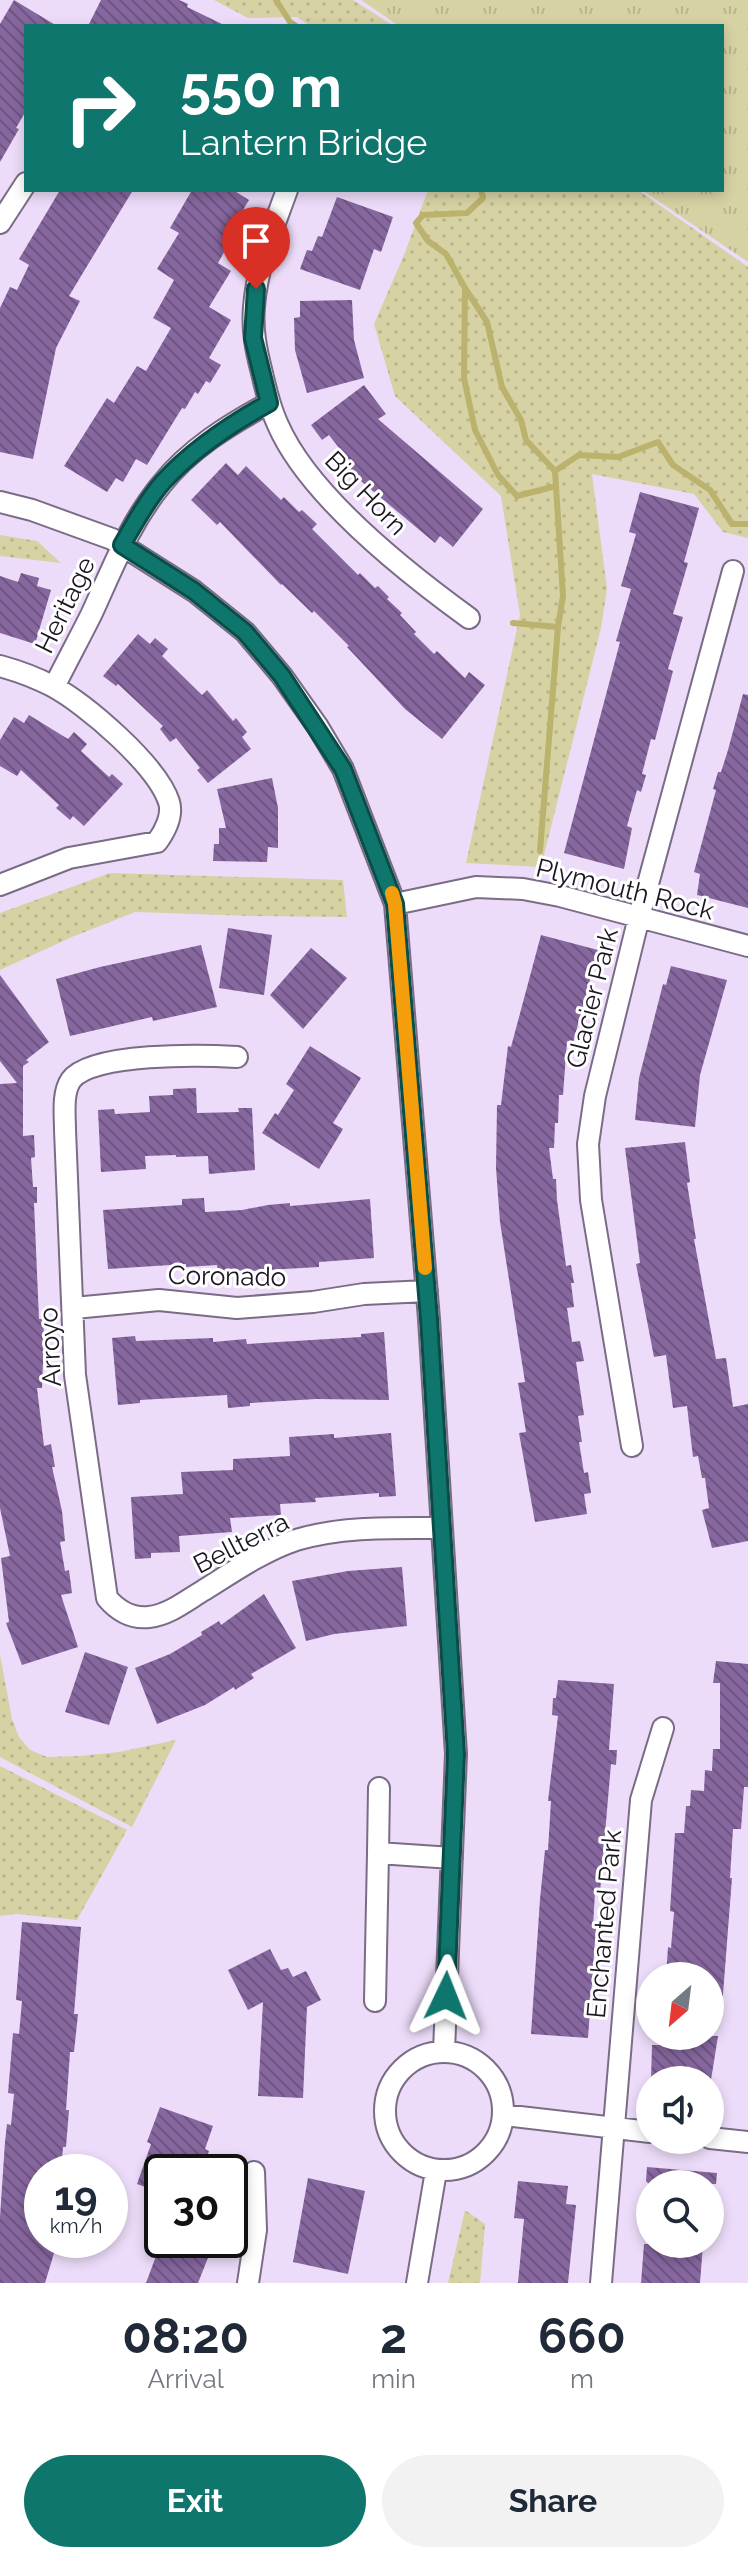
<!DOCTYPE html>
<style>
:root{--surface:#fff;--page:#f2f2f3;--text:#1f2937;--muted:#747a83;--accent:#0f766e}
body{margin:0;font-family:Raleway,sans-serif;background:var(--page);color:var(--text);height:100vh;display:flex;flex-direction:column;font-size:30px;white-space:nowrap}
*{box-sizing:border-box;margin:0}
p{font-size:26px;color:var(--muted)}
.icon{flex:none;width:44px;height:44px;fill:none;stroke:currentColor;stroke-width:2;stroke-linecap:round;stroke-linejoin:round}
.map{position:relative;height:2283px;overflow:hidden}
.details{display:flex;flex-direction:column;background:var(--surface);flex:1}
.details>*{flex:none}
.guide{position:absolute;left:24px;top:24px;width:700px;height:168px;border-radius:0px;box-shadow:0 4px 12px #0003;background:#0f766e;color:#fff;overflow:hidden}
.needle{width:52px;rotate:208deg}
.controls{position:absolute;left:636px;top:1962px;display:grid;gap:16px}
.controls a{display:grid;place-items:center;width:88px;height:88px;border-radius:50%;background:var(--surface);box-shadow:0 4px 12px #0003;font-size:40px}
.speed{position:absolute;left:24px;top:2154px;display:flex;gap:16px;font-size:40px;font-weight:700;text-align:center}
.speed>*{display:grid;place-content:center;width:104px;height:104px;border-radius:50%;background:var(--surface);box-shadow:0 4px 12px #0003;line-height:1}
.speed small{font-size:20px;font-weight:400}
.speed .limit{border:4px solid #111;border-radius:12px;background:#fff;color:#111}
.pin{position:absolute;display:grid;place-items:center;width:68px;height:68px;color:#fff;margin:-82px -34px;border-radius:50% 50% 50% 0;rotate:-45deg;box-shadow:0 0 8px #0007}
.pin .icon{rotate:45deg}
.me{position:absolute;width:88px;margin:-44px;rotate:2deg;stroke-linejoin:round;filter:drop-shadow(0 0 6px #0008)}
.turn{display:flex;align-items:center;gap:28px;height:168px;padding:0 24px;font-size:36px}
.turn .icon{width:104px;height:104px;stroke-width:2.5}
.turn b{display:block;font-size:56px;line-height:68px}
.eta{display:flex;justify-content:space-evenly;align-items:center;height:136px;text-align:center}
.eta b{font-size:48px;font-weight:700;line-height:56px}
.cta{display:flex;gap:16px;margin-top:auto;padding:16px 24px}
.cta a{flex:1;height:92px;border-radius:48px;background:var(--accent);color:#fff;font-size:32px;font-weight:700;line-height:92px;text-align:center}
.cta a+a{background:var(--page);color:var(--text)}
.map>svg:first-child{display:block}
.grass{fill:url(#grass-dots)}
.park{fill:url(#park-tufts)}
.lines{fill:none;stroke-linecap:round;stroke-linejoin:round}
.stream{stroke:#bab26d;stroke-width:6}
.building{fill:url(#building-back-hatch)}
.minor-casing{stroke:#7a6c86;stroke-width:24}
.minor{stroke:#fff;stroke-width:20}
.route-casing{stroke:#0a4d48;stroke-width:20}
.route{stroke:#0f766e;stroke-width:14}
.slow{stroke:#f59e0b;stroke-width:14}
.labels{text-anchor:middle;stroke-width:6;stroke-linejoin:round;paint-order:stroke}
.street-label{font-size:26px;fill:#1b1620;stroke:#fff}
</style>
<div class="map">
<svg width="748" height="2283" viewBox="0 0 748 2283">
<defs>
<pattern id="grass-dots" width="8" height="8" patternUnits="userSpaceOnUse" patternTransform="scale(2)"><rect width="8" height="8" fill="#d7d2a4"/><path d="M2 2h.1M6 6h.1" fill="none" stroke="#b8b48d" stroke-width="1.8" stroke-linecap="round"/></pattern>
<pattern id="park-tufts" width="24" height="20" patternUnits="userSpaceOnUse" patternTransform="scale(2)"><rect width="24" height="20" fill="#d7d2a4"/><path d="M3 7l-1-3M5 7V3M7 7l1-3M15 17l-1-3M17 17v-4M19 17l1-3" fill="none" stroke="#b8b48d"/></pattern>
<pattern id="building-back-hatch" width="6" height="6" patternUnits="userSpaceOnUse" patternTransform="scale(2)"><rect width="6" height="6" fill="#86679e"/><path d="M-1 5l2 2M0 0l6 6M5-1l2 2" fill="none" stroke="#6d5480"/></pattern>
</defs>
<rect width="100%" height="100%" fill="#ecdcf9"/>
<path class="grass" d="M214,0H353L394,26H310L297,17L248,18Z
M428,190H638L748,267V538L723,532L694,494L592,474L607,589L601,628L541,867L466,863L520,615L501,496L395,396L374,324L404,255Z
M0,535L37,541L61,563L0,556Z
M110,873L343,880L347,917L251,916L135,912L72,937L0,970V913Z
M0,1655L12,1719L19,1737L30,1750L47,1757L80,1756L119,1752L176,1740L132,1827L0,1757Z
M0,1766L127,1830L77,1920L17,1914L0,1916Z
M465,2210L485,2224L480,2283H448Z"/>
<path class="park" d="M361,0H748V262L642,190H722V26H399Z"/>
<g class="lines">
<path class="stream" d="M276,0L290,22L296,26
M481,190L483,198L467,213L423,215L416,223L428,241L446,254L465,288L464,378L475,430L498,475L517,496L556,486
M465,288L487,322L502,387L521,420L526,440L555,471
M513,623L558,627L563,596L555,471L579,455L618,457L658,442L673,465L710,490L732,524H748
M540,851L558,627"/>
</g>
<path class="building" d="M14,0L57,26H26V111L16,128L19,129L0,162V24Z
M101,0H179L188,4L187,7L226,26H88Z
M60,190H133L69,296L80,301L56,348L33,459L0,452V308L10,287L17,290L29,265L19,259Z
M192,190H233L249,200L235,223L243,227L236,240L232,238L218,263L231,271L209,307L231,320L209,358L221,365L210,383L206,381L198,394L195,392L185,409L182,408L147,465L136,459L123,482L116,478L107,492L64,466L107,398L114,403L137,366L146,371L171,328L153,318L174,280L157,269L179,233L170,228Z
M337,197L393,217L381,252L374,249L360,290L300,269L307,250L312,251L318,236L322,237Z
M352,300L354,340L364,378L307,393L295,350L294,318L300,317V301Z
M364,385L386,414L378,419L483,509L453,547L440,536L435,543L349,471L353,466L329,435L322,440L311,425Z
M226,463L238,475L246,466L281,500L284,497L299,512L302,510L317,524L312,529L358,575L360,573L375,588L378,586L389,597L387,599L402,613L400,615L416,632L414,634L434,654L437,651L465,678L469,672L485,685L442,739L405,709L347,647L349,646L314,611L312,613L282,584L281,585L220,522L217,525L191,500Z
M640,492L699,508L684,562L688,563L673,614L683,617L668,669L673,671L655,740L651,739L642,774L646,775L641,792L637,790L627,826L632,828L624,869L564,853L620,642L616,641L631,589L621,586L636,534L629,532Z
M21,573L39,578L37,586L51,590L35,644L0,633V576L18,582Z
M138,634L150,644L155,638L168,649L162,656L202,695L207,690L233,721L236,718L247,732L242,737L251,749L208,783L197,770L200,768L176,738L170,742L160,729L163,726L118,684L116,686L103,676Z
M743,694L748,695V908L697,895L700,874L694,872L716,790L713,789L718,772H721L728,750Z
M29,715L68,739L74,732L87,744L81,751L109,777L112,774L123,784L84,826L73,816L70,820L56,808L59,805L21,770L17,776L0,766V740L14,717L24,723Z
M272,778L278,808V848L268,847L267,862L213,861L214,844H219V828H226L217,789Z
M228,928L272,935L264,995L219,988Z
M541,935L598,950L573,1043L567,1041L563,1095H559L558,1123H555L554,1148H549L553,1179H556L557,1200L566,1266L571,1265L574,1283H571L574,1307L567,1308L572,1342L580,1341L584,1361L576,1362L584,1415L578,1416L582,1442H579L584,1473L588,1472L591,1493L584,1494L587,1514L535,1522L519,1433L526,1432L518,1383L525,1382L500,1222L496,1168L497,1105H501L508,1046L511,1047Z
M201,945L217,1007L153,1021L152,1017L70,1036L56,979L100,967Z
M311,948L347,978L303,1029L270,995Z
M671,966L727,980L700,1075L695,1127L635,1120L639,1078L663,984L666,985Z
M0,975L49,1042L26,1060L29,1062L23,1066V1136L34,1135L35,1157L31,1158L33,1187H37V1203H34L39,1319H43L44,1337L42,1388H37L44,1446L51,1444L55,1467H52L62,1511L65,1541L60,1542L65,1571L69,1570L72,1593L61,1595L78,1647L22,1665L6,1623L9,1622L1,1558L10,1556L0,1508V1084L17,1083L0,1061Z
M310,1046L361,1078L333,1123L343,1129L319,1169L262,1133L275,1113L278,1115L294,1090L286,1084Z
M196,1088L197,1113L239,1112L238,1108H252L255,1170L209,1174L208,1156L176,1157V1155L145,1156L146,1169L101,1172L98,1110L114,1109L115,1114L150,1112L149,1096L173,1095V1089Z
M685,1142L690,1182L687,1183L696,1239H694L716,1359L726,1358L733,1407L748,1404V1541L712,1548L702,1510L709,1508L705,1478H702L698,1456L693,1457L687,1406L673,1408L666,1355L654,1357L636,1264L640,1263L625,1148Z
M204,1198L205,1212L242,1210L268,1205L290,1203V1206L370,1199L374,1258L319,1262V1267L218,1273L217,1265L186,1267V1264L108,1269L103,1210L182,1205V1199Z
M384,1332L389,1400L316,1399L250,1403V1406L228,1408L227,1395L140,1400V1403L118,1405L112,1338L135,1336L136,1341L213,1338V1342L246,1339L247,1344L361,1337V1334Z
M391,1433L396,1496L379,1497V1493L315,1498L316,1502L280,1504L281,1515L230,1518L232,1532L179,1536L180,1552L151,1553V1558L135,1559L131,1497L183,1494L181,1472L233,1470V1459L290,1456L289,1437L334,1434V1438Z
M402,1567L407,1626L334,1634L306,1641L292,1581L348,1571Z
M264,1594L296,1648L251,1674L254,1678L235,1690L234,1687L205,1705L157,1724L135,1668L170,1654L202,1635L201,1632L219,1621L221,1625Z
M85,1652L128,1667L109,1725L65,1712Z
M716,1661L748,1664V1787H744L741,1829H733L730,1878H732L722,2007L710,2006V1976H666L668,1947L671,1948L674,1912L670,1911L675,1833H684L686,1806H690L691,1790L704,1791L705,1770L712,1771L713,1749H720V1683H713Z
M558,1680L614,1684L609,1750H617L616,1765L611,1764L600,1892H595L593,1927H596L588,2038L531,2034L540,1899L545,1850H548L551,1801H548L558,1716L552,1715L553,1698H556Z
M22,1922L81,1927L74,2014H78L74,2052H70L66,2110H69L66,2147H63L61,2172H42V2240H58L45,2283H0V2217L5,2142L7,2124L11,2125L14,2094L8,2093L13,2033L19,2034L22,2001L16,2000Z
M270,1949L281,1970L288,1968L293,1977L306,1971L321,2000L307,2007L303,2098L258,2096L263,2002L248,2010L228,1970Z
M660,2036H718L711,2080H651L652,2045H659Z
M160,2107L213,2126L205,2149L209,2151L202,2172H162V2193L137,2184L151,2144L147,2142Z
M647,2167L717,2173L716,2184H649L646,2181Z
M308,2178L365,2191L348,2274L293,2262Z
M518,2181L568,2186L566,2204L576,2205L568,2283H518L524,2219L514,2218Z
M162,2240H215L198,2283H146Z
M644,2244H703L700,2283H641Z"/>
<g class="lines">
<defs>
<path id="minor" d="M287,190C273,229 257,266 254,307C252,330 256,350 262,373C266,391 270,408 278,425C309,496 407,573 469,618
M0,223L26,183
M0,502L32,510L112,539L194,591L245,632L282,676L318,727L343,769L395,904L429,1319L456,1754L444,2051
M0,666C18,671 35,677 52,686C86,704 157,765 169,802C173,815 165,831 157,842L69,858L0,885
M54,687C66,663 79,639 91,615C112,570 129,524 161,485C189,449 230,424 269,403
M395,904L476,887L523,889L560,896L748,946
M237,1057C204,1055 91,1052 71,1080C62,1093 65,1115 65,1130L75,1375L107,1598C118,1611 131,1619 149,1617C169,1615 187,1600 204,1590C233,1572 263,1551 296,1540C343,1526 393,1528 442,1528
M74,1308L159,1300L237,1308L313,1302L364,1294L427,1291
M632,1446L591,1200L588,1144L595,1096L639,917L733,571
M378,1853L379,1788
M375,2001L378,1853L452,1858
M385 2111a59 59 0 1 1 118 0a59 59 0 1 1-118 0Z
M504,2115L650,2132
M710,2138L748,2142
M248,2283L256,2230L254,2172
M417,2283L436,2171
M601,2283L641,1800L663,1728"/>
</defs>
<use href="#minor" class="minor-casing"/>
<use href="#minor" class="minor"/>
</g>
<g class="lines">
<defs>
<path id="route" d="M256,289L253,338L269,403C231,424 193,449 163,482C147,500 134,524 122,545L194,591L245,632L282,676L343,769L395,904L429,1319L456,1754L446,1996"/>
</defs>
<use href="#route" class="route-casing"/>
<use href="#route" class="route"/>
<path class="slow" d="M392,893L395,904L425,1268"/>
</g>
<g class="labels">
<g class="street-label">
<text transform="translate(366 493) rotate(46)" y="9">Big Horn</text>
<text transform="translate(65 605) rotate(-64)" y="9">Heritage</text>
<text transform="translate(625 889) rotate(14)" y="9">Plymouth Rock</text>
<text transform="translate(592 998) rotate(-76)" y="9">Glacier Park</text>
<text transform="translate(227 1276) rotate(1)" y="9">Coronado</text>
<text transform="translate(50 1347) rotate(-93)" y="9">Arroyo</text>
<text transform="translate(241 1543) rotate(-27)" y="9">Bellterra</text>
<text transform="translate(604 1924) rotate(-85)" y="9">Enchanted Park</text>
</g>
</g>
</svg>
<div class="controls">
<a><svg class="needle" viewBox="-14 -14 28 28"><path d="M0-13l5 13h-10z" fill="#e53935"/><path d="M0 13l5-13h-10z" fill="#747a83"/></svg></a>
<a><svg class="icon" aria-label="sound" viewBox="0 0 24 24"><path d="M4 9h4l5-4v14l-5-4H4zM17 9q2 3 0 6"/></svg></a>
<a><svg class="icon" aria-label="search" viewBox="0 0 24 24"><circle cx="10" cy="10" r="6"/><path d="M15 15l6 6"/></svg></a>
</div>
<div class="speed"><div>19<small>km/h</small></div><div class="limit">30</div></div>
<div class="pin" style="left:256px;top:289px;background:#d93025"><svg class="icon" aria-label="arrive" viewBox="0 0 24 24"><path d="M6 21V4h12l-3 4 3 4H6"/></svg></div>
<svg class="me" style="left:446px;top:1996px" viewBox="-20 -20 40 40"><path d="M0-17L14 15 0 8-14 15z" fill="#0f766e" stroke="#fff" stroke-width="4"/></svg>
<div class="guide">
<div class="turn"><svg class="icon" aria-label="right" viewBox="0 0 24 24"><path d="M7 20v-9h11M14 6l5 5-5 5"/></svg><div><b>550 m</b>Lantern Bridge</div></div>
</div>
</div>
<section class="details">
<div class="eta">
<div><b>08:20</b><p>Arrival</p></div>
<div><b>2</b><p>min</p></div>
<div><b>660</b><p>m</p></div>
</div>
<div class="cta"><a>Exit</a><a>Share</a></div>
</section>
